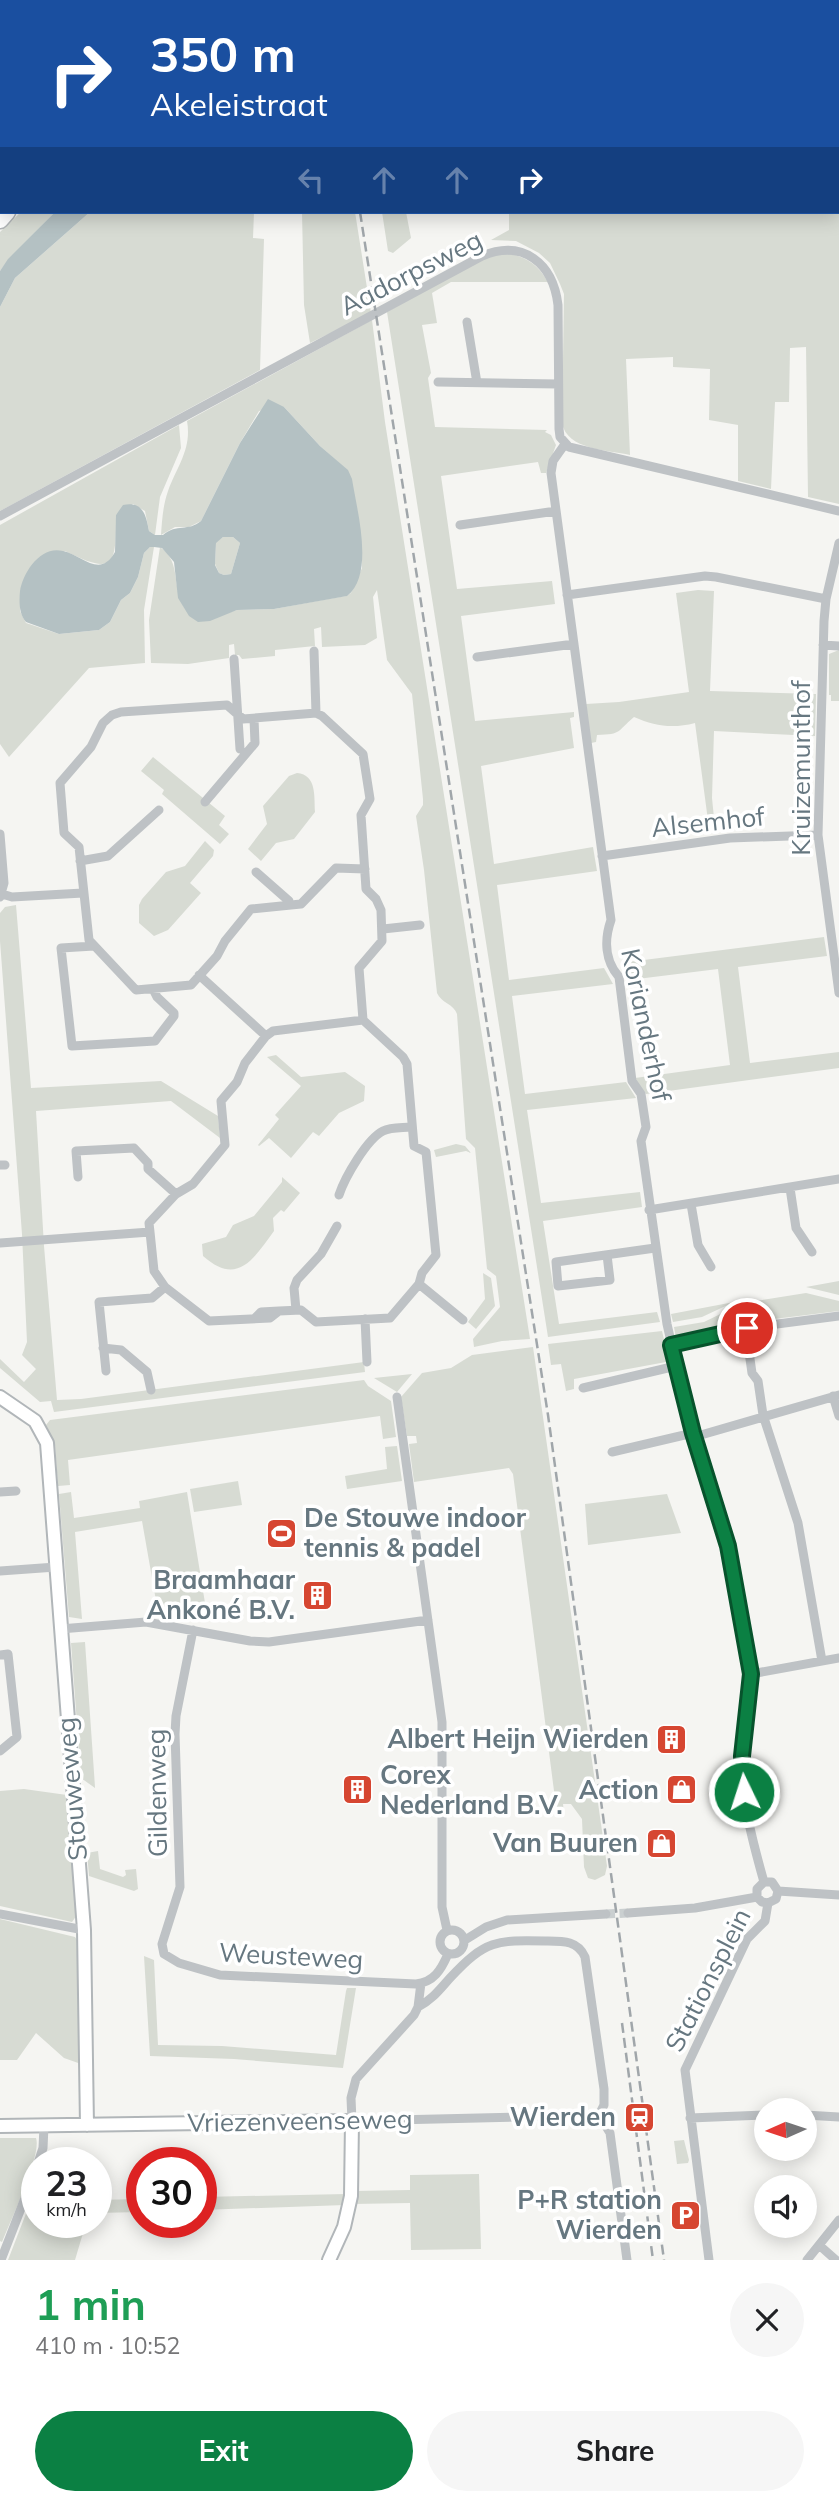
<!DOCTYPE html>
<meta charset="utf-8">
<style>
:root{--surface:#fff;--page:#f6f6f6;--text:#202124;--muted:#757577;--accent:#0b8043}
body{margin:0;font-family:Mulish,sans-serif;background:var(--page);color:var(--text);height:100vh;display:flex;flex-direction:column;font-size:26px;white-space:nowrap}
*{box-sizing:border-box;margin:0}
p{font-size:23px;color:var(--muted)}
.icon{flex:none;width:38px;height:38px;fill:none;stroke:currentColor;stroke-width:2;stroke-linecap:round;stroke-linejoin:round}
.map{position:relative;height:2260px;overflow:hidden}
.details{display:flex;flex-direction:column;background:var(--surface);flex:1}
.details>*{flex:none}
.guide{position:absolute;left:0px;top:0px;width:840px;height:214px;box-shadow:0 4px 18px #0003;background:#1a4fa0;color:#fff;overflow:hidden}
.needle{width:46px;rotate:267deg}
.controls{position:absolute;left:754px;top:2098px;display:grid;gap:14px}
.controls a{display:grid;place-items:center;width:63px;height:63px;border-radius:50%;background:var(--surface);box-shadow:0 4px 18px #0003;font-size:35px}
.speed{position:absolute;left:21px;top:2147px;display:flex;gap:14px;font-size:35px;font-weight:700;text-align:center}
.speed>*{display:grid;place-content:center;width:91px;height:91px;border-radius:50%;background:var(--surface);box-shadow:0 4px 18px #0003;line-height:1}
.speed small{font-size:18px;font-weight:400}
.speed .limit{border:10px solid #d22;background:#fff;color:#111}
.pin{position:absolute;display:grid;place-items:center;width:60px;height:60px;color:#fff;margin:-30px;border:4px solid #fff;border-radius:50%;box-shadow:0 2px 7px #0007}
.me{position:absolute;width:77px;margin:-38px;rotate:356deg;stroke-linejoin:round;filter:drop-shadow(0 0 5px #0008)}
.turn{display:flex;align-items:center;gap:24px;height:147px;padding:0 35px;font-size:32px}
.turn .icon{width:91px;height:91px;stroke-width:2.5}
.turn b{display:block;font-size:49px;line-height:60px}
.lanes{display:flex;align-items:center;height:66px;padding:0 35px;background:#0003;justify-content:center;gap:35px;direction:ltr}
.lanes .off{opacity:.35}
.round{display:grid;place-items:center;flex:none;width:74px;height:74px;border-radius:37px;background:var(--page)}
.summary{display:flex;align-items:center;justify-content:space-between;height:119px;padding:0 35px}
h1{font-size:42px;font-weight:700;line-height:52px;color:#1e9e55}
.cta{display:flex;gap:14px;margin-top:auto;padding:14px 35px}
.cta a{flex:1;height:80px;border-radius:42px;background:var(--accent);color:#fff;font-size:28px;font-weight:700;line-height:80px;text-align:center}
.cta a+a{background:var(--page);color:var(--text)}
.map>svg:first-child{display:block}
.green{fill:#d7dbd3}
.water{fill:#b4c1c3;fill-rule:evenodd}
.lines{fill:none;stroke-linecap:round;stroke-linejoin:round}
.street-tunnel{stroke:#cacfd0;stroke-width:9;stroke-dasharray:9 4.5;stroke-linecap:butt}
.secondary-casing{stroke:#b1b6b9;stroke-width:16}
.highway-casing{stroke:#b1b5b7;stroke-width:19}
.street{stroke:#bec2c5;stroke-width:9}
.secondary{stroke:#fff;stroke-width:12}
.highway{stroke:#fff;stroke-width:16}
.rail{stroke:#a0a6aa;stroke-width:2.5;stroke-dasharray:10 5;stroke-linecap:butt}
.route-casing{stroke:#07532c;stroke-width:18}
.route{stroke:#0b8043;stroke-width:12}
.labels{text-anchor:middle;stroke-width:7;stroke-linejoin:round;paint-order:stroke}
.street-label{font-size:26px;fill:#667780;stroke:#fff}
.poi-label{font-size:26px;font-weight:bold;fill:#667780;stroke:#fff;text-anchor:end}
</style>
<div class="map">
<svg width="839" height="2260" viewBox="0 0 839 2260">
<rect width="100%" height="100%" fill="#f5f5f2"/>
<path class="green" d="M146,0H267L144,2Z
M372,0H783L800,2H362Z
M839,84V504L808,497L806,347L790,348L789,402H775L771,489L738,481V425L709,420L710,369L673,367V357L626,359L630,455C608,450 567,450 562,423L564,294L560,284L550,263L539,253L516,241L491,240L509,230V212H838Z
M21,212H55L9,259L0,271V232Z
M90,212H254L253,238L264,239L260,370L0,511V307L15,278Z
M302,212H355L371,313L310,343L304,305Z
M382,212H406L411,238L393,253L388,251Z
M505,252C525,257 537,263 548,282H451L432,293L437,323L422,325L431,373L428,378L435,427L547,430L545,432L551,435L556,445L546,473H541L538,462L441,476L457,589L552,581L555,604L461,616L475,721L574,712V717L570,718L574,748L481,766L494,864L593,847L597,871L497,885L509,980L604,968L613,984L512,996L525,1094L626,1082L636,1098L527,1110L541,1203L640,1192L642,1207L543,1221L559,1324L657,1312L660,1322L548,1337L387,312L482,257Z
M372,320L385,422L530,1339L502,1341L474,1347L473,1339L500,1307L496,1276L487,1269L475,1148L466,1139L457,1014C454,1004 441,1003 437,993L424,870L416,816L423,805V799L412,694L387,660L377,590L373,597L377,638L365,645L322,647L321,627L314,629L315,646L275,650V656L242,659L239,655H235L234,644L229,645V658L188,664L151,663L149,620L160,547C183,562 170,591 187,611L224,614L237,610L274,609L328,599L346,596L351,593L362,568V547L357,509L347,470L320,446L284,407L259,411L240,443L201,521L189,527H175L161,535C162,520 163,505 168,491C177,466 192,449 187,421Z
M179,425L181,448L160,497L155,535L149,531L145,511L133,504L116,515C116,565 115,576 65,551L21,590L20,611L26,623L59,634L99,630L110,622L121,600L130,593L138,577L144,553L150,547H154L144,610L145,663L89,668L9,757L0,744V525Z
M223,537H233L240,543L231,574L224,575L219,573L215,564L216,542Z
M698,590L714,591L710,691L816,694L815,736L714,731L712,798L715,828H709L695,723C672,729 655,726 634,717C616,732 623,734 597,735L596,742L591,743L586,704L619,702L689,692L676,593Z
M839,650V701H831V695H829V654Z
M153,757L225,816L219,825L229,834L220,844L162,794L164,790L141,771Z
M297,773C317,775 314,796 315,812L294,839L276,843L261,861L248,849L267,824L263,806L289,776Z
M205,841L214,850L213,856L190,883L201,893L168,930L154,936L139,923V905L142,899L166,872L185,866Z
M16,905L31,1088L161,1081L218,1116L220,1138L171,1101L36,1111L44,1246L57,1400L81,1399L364,1362L365,1372L54,1412L51,1401L40,1402L0,1368V1359L24,1382L36,1369L22,1355L27,1342L22,1234L0,941V913L5,907Z
M824,937L827,956L738,967L750,1063L839,1052V1068L646,1094L636,1083L635,1078L730,1065L718,969L629,980L628,962Z
M276,1055L301,1077L345,1072L365,1086L364,1101L339,1113L319,1136L313,1132L291,1158L269,1138L259,1146L258,1145L279,1119L275,1115L301,1086L267,1057Z
M456,1144L465,1146L471,1153L466,1151L436,1157L434,1150Z
M282,1177L300,1193L284,1212L281,1210L273,1218L274,1231C254,1258 238,1287 203,1256L202,1244L226,1237L233,1225L254,1216L282,1182Z
M483,1273L491,1278L495,1306L476,1329L468,1322L485,1299Z
M839,1281V1295L806,1287Z
M806,1293L839,1301V1311L741,1323L676,1338L674,1327L704,1322L743,1303Z
M734,1302L702,1317L673,1322L671,1314Z
M662,1331L669,1361L666,1362L574,1379V1389L566,1391L561,1364L551,1365L548,1344Z
M533,1347L607,1866L605,1875L595,1880L588,1878L584,1867L582,1819L571,1804H563L564,1813L557,1814L513,1474L509,1468L414,1482L409,1444L417,1443L416,1436H407L401,1397L422,1373L451,1368L472,1355Z
M412,1374L397,1392L374,1378Z
M364,1380L368,1386L391,1401L396,1437L383,1439L380,1416L68,1460L70,1485L58,1486L55,1445L46,1425L50,1420Z
M397,1446L402,1481L347,1489L345,1476L387,1469L385,1447Z
M238,1481L242,1505L194,1512L190,1489Z
M71,1492L74,1518L140,1508L139,1501L187,1492L205,1603L158,1612L142,1521L75,1532L82,1619L69,1617L59,1494Z
M667,1494L681,1533L588,1545L585,1504Z
M85,1642L95,1787V1788L81,1778L71,1643Z
M24,1789L67,1795L77,1915L72,1922L0,1906V1791Z
M98,1851L100,1869L123,1877L126,1875L125,1870L136,1869L138,1889L134,1891L89,1876L87,1853Z
M0,1919L75,1937L79,1943L81,2064L64,2058L36,2033L17,2060H0Z
M144,1956L154,1960L158,2045L222,2046L336,2055L346,1991L347,1988H356L343,2068L234,2059L150,2056Z
M0,2138H36C42,2154 10,2222 2,2242L0,2241Z
M684,2140L689,2160L688,2163L677,2164L674,2141Z
M479,2174L481,2249L411,2250L410,2203L353,2204L355,2191L410,2190V2175Z
M346,2194L345,2205L201,2210V2197Z
M32,2198L37,2200V2222L86,2223L75,2260H8Z
M142,2199V2212L96,2213V2200Z"/>
<path class="water" d="M55,212H90L15,278L0,307V271L8,259Z
M268,399L284,407L320,446L348,470L352,479C357,511 375,574 347,596L274,609L237,610L210,621L198,622L189,616L178,598L174,562L162,548L154,547H150L144,553L138,577L130,593L121,600L110,622L99,630L59,634L26,622C19,614 19,602 20,591C23,572 41,545 63,551C82,555 100,579 115,552L116,515L123,505C143,501 146,515 149,531L155,535H163C177,523 188,532 201,521L240,443ZM223,537H233L240,543L231,574L224,575L219,573L215,565L216,543Z"/>
<g class="lines">
<path class="street-tunnel" d="M606,1914L628,1913"/>
<defs>
<path id="secondary" d="M0,1397L35,1421L47,1443L84,1930L87,2125
M0,2126L352,2121L351,2196L344,2227L329,2260"/>
<path id="highway" d="M310,2L316,0
M0,220L7,212"/>
</defs>
<use href="#secondary" class="secondary-casing"/>
<use href="#highway" class="highway-casing"/>
<path class="street" d="M240,0L243,2
M136,2L138,0
M272,2L278,0
M0,122L2,121
M467,322L477,383
M438,382L558,384
M565,444L553,461L551,473L611,920C604,940 605,961 619,977L632,1081L641,1094L646,1127L641,1141L667,1324L688,1416L728,1546L748,1656C753,1690 743,1724 742,1758C741,1799 753,1843 764,1882
M0,516L482,256C523,239 553,263 558,305L559,429L560,437L569,447L839,511
M460,525L556,511
M839,543L826,599L824,621L818,835L839,993
M567,595L705,576L716,577L826,599
M823,645L839,646
M314,651L316,713
M477,657L574,644
M234,659L240,749
M205,802L255,743L254,719
M0,834L4,883L0,897
M602,856L730,838L818,835
M80,861L108,856L159,810
M256,872L289,901V905
M2,894L12,897L83,893
M383,929L420,925
M94,946L61,948L72,1046L155,1041L174,1016V1013L157,997L153,989
M199,975L266,1036L273,1031L363,1020
M0,1165H5
M78,1177L76,1151L134,1148L148,1163V1169L176,1194
M790,1188L796,1228L812,1252
M339,1195C345,1177 367,1139 383,1131C391,1127 402,1128 411,1127
M691,1204L698,1245L711,1267
M649,1210L839,1179
M150,1232L149,1223L176,1194L193,1184L225,1145L221,1101L237,1082L245,1063L266,1036
M0,1243L150,1232L154,1271L165,1287L209,1321L270,1318L279,1311L301,1310L316,1322L390,1318L419,1284L422,1273L436,1255L426,1152L414,1146L407,1064L403,1057L363,1020L359,968L382,941L381,910L376,899L366,889L361,815L370,799L363,754L322,716L316,713L243,719L227,705L121,712L112,715L103,723L91,747L60,783L64,833L79,847L89,940L136,990L191,985L217,956L225,941L251,909L301,904L336,868L365,869
M607,1255L610,1280L558,1286L556,1262L655,1248
M419,1284L463,1320
M296,1310L294,1288L297,1280L321,1254L337,1226
M254,1319L261,1312L279,1311
M365,1319L367,1362
M672,1345L747,1328L839,1316
M748,1345L752,1373L758,1381L763,1415L798,1523L822,1661
M103,1348L121,1350L147,1372L151,1390
M106,1371L99,1302L152,1298L165,1287
M583,1388L676,1366
M833,1396L839,1416
M397,1397L442,1722V1907L447,1930
M694,1437L839,1395
M612,1452L693,1433
M0,1492L16,1491
M0,1571L56,1567
M60,1629L146,1622L250,1641L269,1642L428,1620
M193,1630L176,1716L175,1734L180,1887L162,1944L164,1954L179,1963L220,1975L416,1984C434,1982 441,1970 448,1954
M0,1655L8,1654L17,1737L0,1751
M751,1674L839,1658
M764,1882H772L778,1891L776,1899L768,1903
M764,1882L757,1889V1897L762,1902L768,1903
M778,1891L839,1895
M628,1913L695,1908L757,1897
M0,1914L84,1930
M440 1942a12 12 0 1 1 24 0a12 12 0 1 1-24 0Z
M465,1940L486,1927L507,1920L606,1914
M421,1983L418,2007L414,2015L356,2079L351,2098L352,2121L599,2115
M418,2007C432,2000 440,1989 450,1978C486,1939 497,1940 548,1941C564,1941 578,1941 585,1957L604,2089V2105L599,2115
M599,2115L610,2133L627,2260
M805,2115L839,2117
M690,2118L766,2115
M38,2163L43,2148L44,2126
M819,2245L836,2260
M1,2260L37,2167
M709,2260L685,2070L747,1939L765,1921L768,1903
M807,2260L839,2220"/>
<use href="#secondary" class="secondary"/>
<use href="#highway" class="highway"/>
<path class="rail" d="M332,0L333,2
M360,212L548,1415L664,2260
M622,2023L653,2260"/>
</g>
<g class="lines">
<defs>
<path id="route" d="M744,1792L742,1756L751,1674L728,1546L693,1433L671,1345L747,1328"/>
</defs>
<use href="#route" class="route-casing"/>
<use href="#route" class="route"/>
</g>
<defs>
<symbol id="stadium-square" viewBox="-11 -11 22 22"><rect x="-9" y="-9" width="18" height="18" rx="4" fill="#d64631" stroke="#fff"/><path d="M0-5a6.5 5 0 1 0 0 10a6.5 5 0 1 0 0-10ZM-3.5-1.8h7v3.6h-7Z" fill="#fff"/></symbol>
<symbol id="building-square" viewBox="-11 -11 22 22"><rect x="-9" y="-9" width="18" height="18" rx="4" fill="#d64631" stroke="#fff"/><path d="M-4-6H4V6H1V3H-1V6H-4ZM-2.5-4.3h1.7v1.8h-1.7ZM.8-4.3h1.7v1.8H.8ZM-2.5-1h1.7V.8h-1.7ZM.8-1h1.7V.8H.8Z" fill="#fff"/></symbol>
<symbol id="shop-square" viewBox="-11 -11 22 22"><rect x="-9" y="-9" width="18" height="18" rx="4" fill="#d64631" stroke="#fff"/><path d="M-5-2.5h2.3a2.7 3.5 0 0 1 5.4 0H5L5.5 6h-11ZM-1.5-2.5h3a1.5 2.3 0 0 0-3 0Z" fill="#fff"/></symbol>
<symbol id="station-square" viewBox="-11 -11 22 22"><rect x="-9" y="-9" width="18" height="18" rx="4" fill="#d64631" stroke="#fff"/><path d="M-3-6H3Q5-6 5-4V2Q5 4 3 4L4.5 6H3L1.5 4h-3L-3 6H-4.5L-3 4Q-5 4-5 2V-4Q-5-6-3-6ZM-3.5-4v3h7v-3ZM-3.5 1v1.5H-2V1ZM2 1v1.5H3.5V1Z" fill="#fff"/></symbol>
<symbol id="parking-square" viewBox="-11 -11 22 22"><rect x="-9" y="-9" width="18" height="18" rx="4" fill="#d64631" stroke="#fff"/><path d="M-3.5-5.5H1a3.5 3.5 0 0 1 0 7H-1V5.5H-3.5ZM-1-3.4V-.6H.8a1.4 1.4 0 0 0 0-2.8Z" fill="#fff"/></symbol>
</defs>
<g fill-rule="evenodd">
<use href="#stadium-square" x="264" y="1516" width="35" height="35"/>
<use href="#building-square" x="300" y="1578" width="35" height="35"/>
<use href="#building-square" x="654" y="1722" width="35" height="35"/>
<use href="#building-square" x="340" y="1772" width="35" height="35"/>
<use href="#shop-square" x="664" y="1772" width="35" height="35"/>
<use href="#shop-square" x="644" y="1826" width="35" height="35"/>
<use href="#station-square" x="622" y="2100" width="35" height="35"/>
<use href="#parking-square" x="668" y="2198" width="35" height="35"/>
</g>
<g class="labels">
<g class="street-label">
<text transform="translate(411 273) rotate(-27)" y="9">Aadorpsweg</text>
<text transform="translate(801 768) rotate(-90)" y="9">Kruizemunthof</text>
<text transform="translate(708 822) rotate(-6)" y="9">Alsemhof</text>
<text transform="translate(646 1025) rotate(78)" y="9">Korianderhof</text>
<text transform="translate(72 1789) rotate(-95)" y="9">Stouweweg</text>
<text transform="translate(157 1793) rotate(-91)" y="9">Gildenweg</text>
<text transform="translate(291 1956) rotate(3)" y="9">Weusteweg</text>
<text transform="translate(708 1980) rotate(-63)" y="9">Stationsplein</text>
<text transform="translate(300 2121) rotate(-1)" y="9">Vriezenveenseweg</text>
</g>
<g class="poi-label">
<text x="304" y="1527" text-anchor="start">De Stouwe indoor<tspan x="304" dy="30">tennis &amp; padel</tspan></text>
<text x="295" y="1589">Braamhaar<tspan x="295" dy="30">Ankoné B.V.</tspan></text>
<text x="649" y="1748">Albert Heijn Wierden</text>
<text x="380" y="1784" text-anchor="start">Corex<tspan x="380" dy="30">Nederland B.V.</tspan></text>
<text x="659" y="1799">Action</text>
<text x="638" y="1852">Van Buuren</text>
<text x="616" y="2126">Wierden</text>
<text x="662" y="2209">P+R station<tspan x="662" dy="30">Wierden</tspan></text>
</g>
</g>
</svg>
<div class="controls">
<a><svg class="needle" viewBox="-14 -14 28 28"><path d="M0-13l5 13h-10z" fill="#e53935"/><path d="M0 13l5-13h-10z" fill="#757577"/></svg></a>
<a><svg class="icon" aria-label="sound" viewBox="0 0 24 24"><path d="M4 9h4l5-4v14l-5-4H4zM17 9q2 3 0 6"/></svg></a>
</div>
<div class="speed"><div>23<small>km/h</small></div><div class="limit">30</div></div>
<div class="pin" style="left:747px;top:1328px;background:#d93025"><svg class="icon" aria-label="arrive" viewBox="0 0 24 24"><path d="M6 21V4h12l-3 4 3 4H6"/></svg></div>
<svg class="me" style="left:744px;top:1792px" viewBox="-20 -20 40 40"><circle r="17" fill="#0b8043" stroke="#fff" stroke-width="3"/><path d="M0-11L8 9 0 5-8 9z" fill="#fff"/></svg>
<div class="guide">
<div class="turn"><svg class="icon" aria-label="right" viewBox="0 0 24 24"><path d="M7 20v-9h11M14 6l5 5-5 5"/></svg><div><b>350 m</b>Akeleistraat</div></div>
<div class="lanes"><svg class="icon off" aria-label="left" viewBox="0 0 24 24"><path d="M17 20v-9H6M10 6l-5 5 5 5"/></svg><svg class="icon off" aria-label="ahead" viewBox="0 0 24 24"><path d="M12 20V5M6 11l6-6 6 6"/></svg><svg class="icon off" aria-label="ahead" viewBox="0 0 24 24"><path d="M12 20V5M6 11l6-6 6 6"/></svg><svg class="icon" aria-label="right" viewBox="0 0 24 24"><path d="M7 20v-9h11M14 6l5 5-5 5"/></svg></div>
</div>
</div>
<section class="details">
<div class="summary"><div><h1>1 min</h1><p>410 m · 10:52</p></div><a class="round"><svg class="icon" aria-label="close" viewBox="0 0 24 24"><path d="M6 6l12 12M18 6L6 18"/></svg></a></div>
<div class="cta"><a>Exit</a><a>Share</a></div>
</section>
